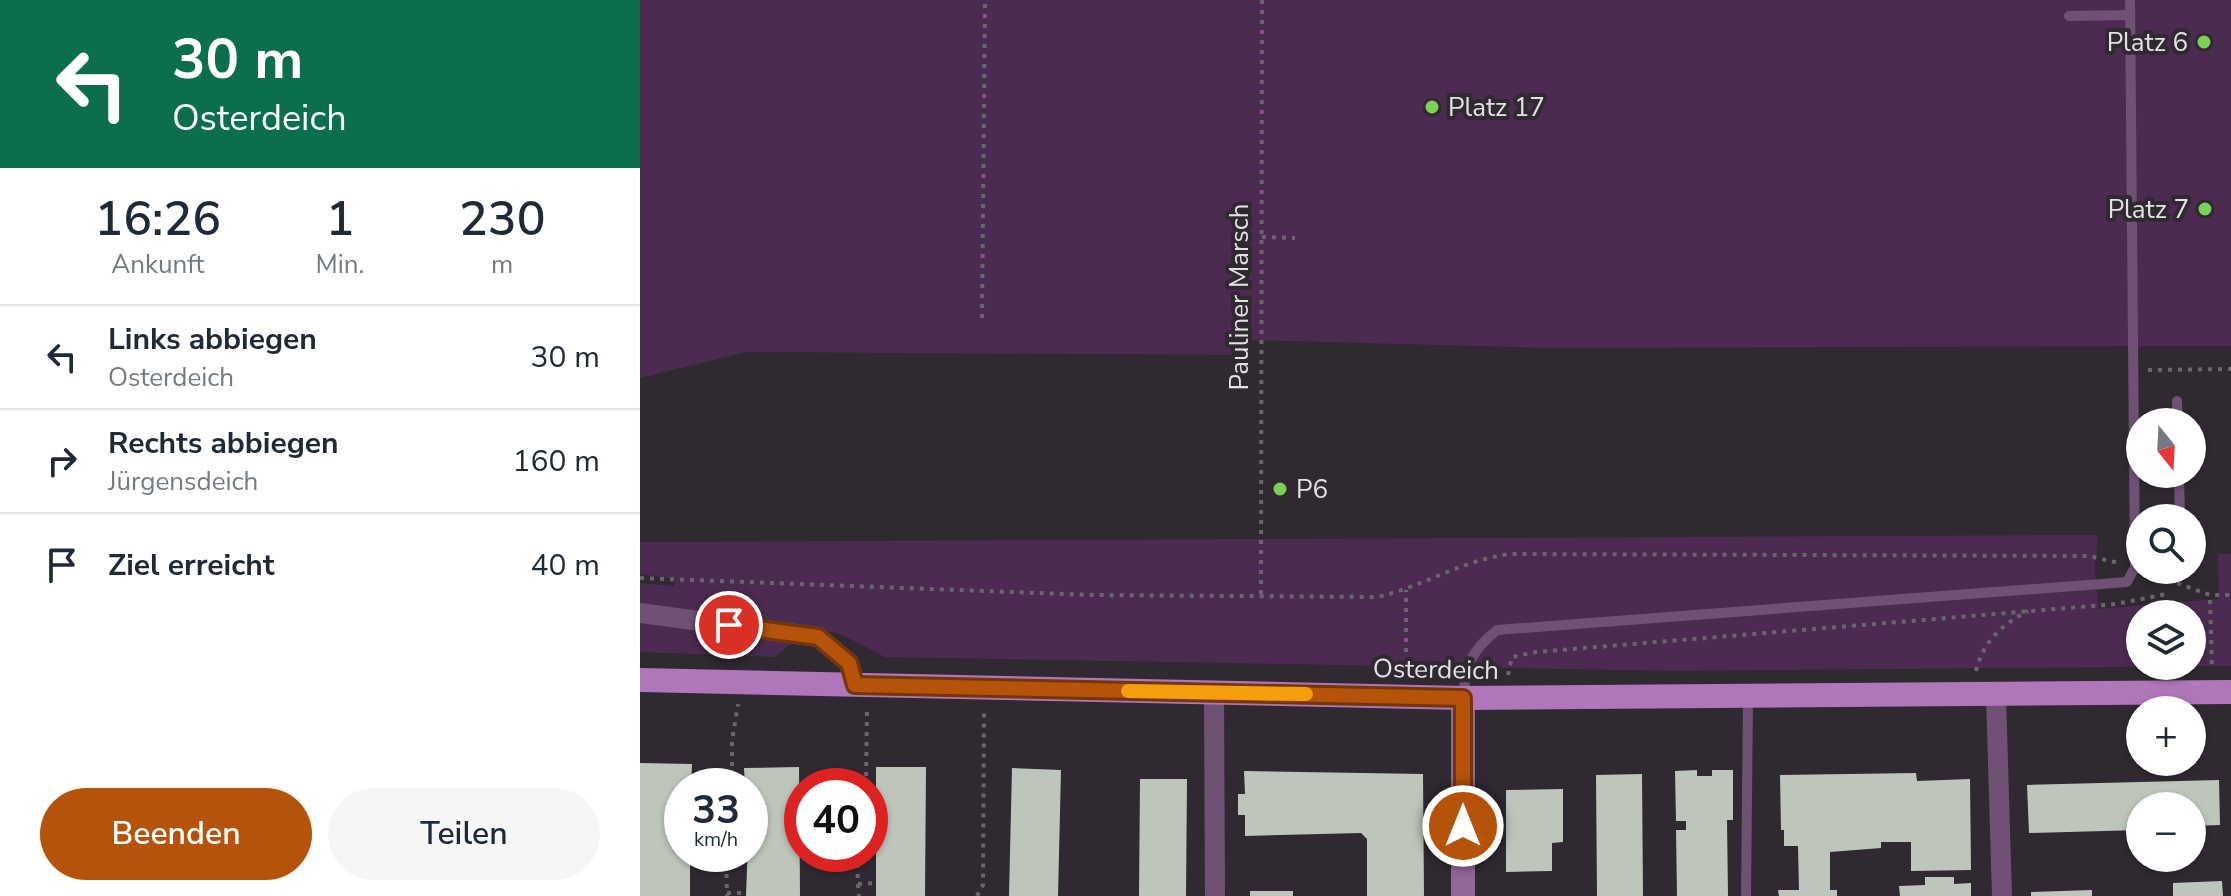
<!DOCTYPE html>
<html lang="de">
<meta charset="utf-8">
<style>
:root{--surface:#fff;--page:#f6f6f7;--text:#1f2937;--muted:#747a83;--line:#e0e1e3;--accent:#b45309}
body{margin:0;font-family:"Nunito Sans",sans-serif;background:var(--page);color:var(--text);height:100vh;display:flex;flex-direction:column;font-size:30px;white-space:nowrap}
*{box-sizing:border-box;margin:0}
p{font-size:26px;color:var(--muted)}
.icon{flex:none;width:44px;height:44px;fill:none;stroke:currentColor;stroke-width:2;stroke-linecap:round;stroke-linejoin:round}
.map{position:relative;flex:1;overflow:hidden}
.sheet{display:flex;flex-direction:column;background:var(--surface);width:640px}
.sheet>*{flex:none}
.hud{background:#0b6e4f;color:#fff;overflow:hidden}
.needle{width:52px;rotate:162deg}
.fabs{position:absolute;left:1486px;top:408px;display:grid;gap:16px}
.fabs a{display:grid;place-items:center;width:80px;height:80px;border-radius:50%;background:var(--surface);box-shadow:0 2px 6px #0004;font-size:40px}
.speed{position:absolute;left:24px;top:768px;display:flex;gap:16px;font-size:40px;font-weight:700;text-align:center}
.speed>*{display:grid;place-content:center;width:104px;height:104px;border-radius:50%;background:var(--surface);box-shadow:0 2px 6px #0004;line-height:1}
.speed small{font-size:20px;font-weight:400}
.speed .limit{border:12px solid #d22;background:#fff;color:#111}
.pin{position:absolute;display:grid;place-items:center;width:68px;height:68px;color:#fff;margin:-34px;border:4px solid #fff;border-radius:50%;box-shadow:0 2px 8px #0007}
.me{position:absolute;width:88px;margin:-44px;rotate:0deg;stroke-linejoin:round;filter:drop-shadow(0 0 6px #0008)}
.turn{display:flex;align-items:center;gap:28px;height:168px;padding:0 40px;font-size:36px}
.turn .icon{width:104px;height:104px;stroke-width:2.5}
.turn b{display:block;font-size:56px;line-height:68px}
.eta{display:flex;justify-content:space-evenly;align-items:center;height:136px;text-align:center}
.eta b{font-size:48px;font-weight:600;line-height:56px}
.cta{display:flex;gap:16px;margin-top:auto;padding:16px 40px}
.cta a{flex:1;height:92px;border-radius:48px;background:var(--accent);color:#fff;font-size:32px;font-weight:600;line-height:92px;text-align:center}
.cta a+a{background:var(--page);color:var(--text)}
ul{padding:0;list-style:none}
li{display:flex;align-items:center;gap:24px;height:104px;padding:0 40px;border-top:2px solid var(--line)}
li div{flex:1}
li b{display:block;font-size:30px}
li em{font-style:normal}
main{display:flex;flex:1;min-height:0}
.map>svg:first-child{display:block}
.green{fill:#4b2c50;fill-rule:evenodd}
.building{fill:#bec6bb}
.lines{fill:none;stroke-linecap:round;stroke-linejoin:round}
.path{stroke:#6b656d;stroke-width:4;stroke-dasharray:4 6;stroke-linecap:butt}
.lane{stroke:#6f5273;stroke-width:10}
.street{stroke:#6f5273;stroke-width:20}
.secondary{stroke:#94679b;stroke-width:24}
.primary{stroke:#b076ba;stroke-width:24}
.route-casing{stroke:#753606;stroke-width:20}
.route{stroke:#b45309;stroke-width:14}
.slow{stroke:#f59e0b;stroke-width:14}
.poi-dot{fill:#7ad156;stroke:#302932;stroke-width:3}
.labels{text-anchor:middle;stroke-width:8;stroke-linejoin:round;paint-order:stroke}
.poi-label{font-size:26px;fill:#e5e0e6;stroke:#302932;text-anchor:end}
.street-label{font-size:26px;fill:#e5e0e6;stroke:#302932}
</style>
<main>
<section class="sheet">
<div class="hud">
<div class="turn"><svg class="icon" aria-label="left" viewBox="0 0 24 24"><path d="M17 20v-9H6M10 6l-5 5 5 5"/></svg><div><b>30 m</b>Osterdeich</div></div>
</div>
<div class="eta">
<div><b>16:26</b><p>Ankunft</p></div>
<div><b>1</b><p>Min.</p></div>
<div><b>230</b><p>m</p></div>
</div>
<ul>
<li><svg class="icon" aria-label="left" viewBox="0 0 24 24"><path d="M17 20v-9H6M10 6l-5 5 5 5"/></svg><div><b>Links abbiegen</b><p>Osterdeich</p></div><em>30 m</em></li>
<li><svg class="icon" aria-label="right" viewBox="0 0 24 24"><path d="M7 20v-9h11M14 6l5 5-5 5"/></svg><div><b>Rechts abbiegen</b><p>Jürgensdeich</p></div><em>160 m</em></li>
<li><svg class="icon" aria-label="arrive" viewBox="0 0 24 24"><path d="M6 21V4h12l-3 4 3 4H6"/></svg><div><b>Ziel erreicht</b></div><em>40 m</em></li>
</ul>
<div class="cta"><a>Beenden</a><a>Teilen</a></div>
</section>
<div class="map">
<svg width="1591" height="896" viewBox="0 0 1591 896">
<rect width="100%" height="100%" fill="#302932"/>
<path class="green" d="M0,0H1591V346L914,348L608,340V355L105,352L0,378Z
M1458,535L1455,569L1458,609L1579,599L1578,554H1591V666L1039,671L245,657L203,635L162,625L0,607V583L34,586L35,579L0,574V542ZM1500,614H1552V666H1500Z
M0,619L152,642L135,657L0,652Z"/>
<path class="building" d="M0,763L52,764L51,786H42V854H50V896H0Z
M159,767L160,896H106L110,786H105L104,768Z
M236,767H286L285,896H236Z
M372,768L421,770L418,896H369Z
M1057,770V776H1072V770H1093V820H1087L1088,896H1037L1036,830H1046V821H1036L1035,771Z
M604,771L783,774L784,896H727V839L721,833L605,836V815H598V794H605Z
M1276,773L1277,781L1330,779L1331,870L1271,871V842H1241V848L1190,852V890H1197V896H1139L1138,890H1159L1158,846H1144V830H1141L1140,775Z
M1002,774L1003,896H957L956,775Z
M500,779H547L546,896H499Z
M1579,780L1580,825L1552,826V806H1500V830L1389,833L1387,785Z
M923,789V842L912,843V871L866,872V790Z
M1285,877H1314V884L1331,883V896H1260L1259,886L1285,885Z
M1582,881L1583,896H1533V883Z
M1452,890V896H1391V892Z
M610,891H653V896H610Z"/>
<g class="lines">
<path class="path" d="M622,237L655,238
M342,318L345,0
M1508,370L1591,369
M1509,573L1570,595H1591
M0,578L451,595L737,597C785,586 821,560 871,554L1449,556L1479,563
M621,594L622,0
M1570,600L1572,669
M1336,671C1343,642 1361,625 1388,611
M766,672V590
M868,675L872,657L896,652L1476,604L1527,594
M92,786V741L98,704
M226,786L227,707
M230,814H236
M86,854L87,896
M217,854L218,884L236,883
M218,884L219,896
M87,893H106
M337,896L343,885L344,712"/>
<path class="lane" d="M1429,16L1490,15
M1537,401L1538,422
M1539,474L1540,518
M823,698C826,664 831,651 857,630L1487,582L1495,567L1490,0
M1106,896L1108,698"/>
<path class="street" d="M0,613L178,637L209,663L215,685
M574,692L575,896
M1356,696L1362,896"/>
<path class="secondary" d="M823,698V896"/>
<path class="primary" d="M0,680L823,698L1591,692"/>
</g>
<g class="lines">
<defs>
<path id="route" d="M89,625L178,637L209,663L215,685L823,698V826"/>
</defs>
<use href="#route" class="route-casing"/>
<use href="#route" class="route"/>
<path class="slow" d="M488,691L666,694"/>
</g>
<g class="poi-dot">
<circle cx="1564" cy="42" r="8"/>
<circle cx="792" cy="107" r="8"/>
<circle cx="1565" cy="209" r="8"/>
<circle cx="640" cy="489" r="8"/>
</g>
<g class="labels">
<g class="poi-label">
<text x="1548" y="51">Platz 6</text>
<text x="808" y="116" text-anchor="start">Platz 17</text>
<text x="1549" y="218">Platz 7</text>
<text x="656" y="498" text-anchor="start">P6</text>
</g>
<g class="street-label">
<text transform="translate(599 297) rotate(-90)" y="9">Pauliner Marsch</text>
<text transform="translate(796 669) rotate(1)" y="9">Osterdeich</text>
</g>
</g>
</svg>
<div class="fabs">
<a><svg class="needle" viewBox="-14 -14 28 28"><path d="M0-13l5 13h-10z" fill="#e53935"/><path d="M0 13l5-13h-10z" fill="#747a83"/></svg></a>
<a><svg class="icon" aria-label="search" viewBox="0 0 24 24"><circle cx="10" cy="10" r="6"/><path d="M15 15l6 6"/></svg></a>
<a><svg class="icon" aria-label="layers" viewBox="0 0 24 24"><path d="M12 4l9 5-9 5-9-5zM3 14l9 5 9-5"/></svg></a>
<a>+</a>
<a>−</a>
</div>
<div class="speed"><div>33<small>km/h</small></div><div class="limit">40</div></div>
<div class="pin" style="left:89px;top:625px;background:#d93025"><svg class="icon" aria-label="arrive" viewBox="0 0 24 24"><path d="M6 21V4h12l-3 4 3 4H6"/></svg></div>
<svg class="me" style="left:823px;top:826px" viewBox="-20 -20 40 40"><circle r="17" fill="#b45309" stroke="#fff" stroke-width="3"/><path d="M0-11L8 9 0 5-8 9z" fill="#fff"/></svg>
</div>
</main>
